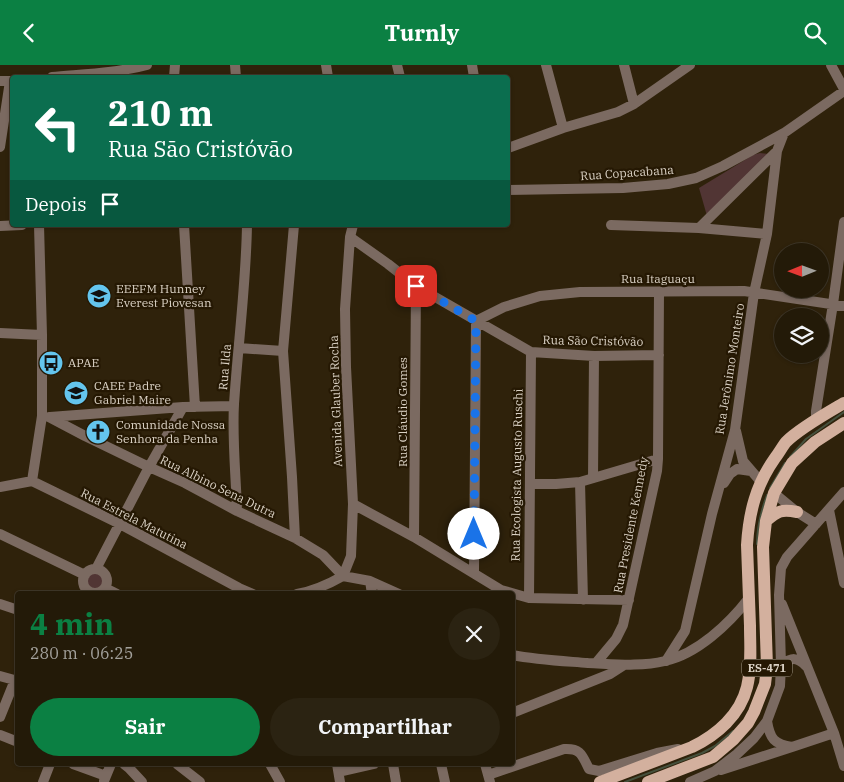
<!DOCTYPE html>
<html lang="pt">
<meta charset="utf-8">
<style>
:root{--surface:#231a08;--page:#2b2312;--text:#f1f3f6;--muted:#a3a19c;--line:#403829;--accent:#0b8043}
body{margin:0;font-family:"IBM Plex Serif",serif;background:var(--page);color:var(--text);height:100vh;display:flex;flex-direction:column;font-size:19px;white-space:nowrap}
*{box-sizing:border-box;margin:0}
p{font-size:16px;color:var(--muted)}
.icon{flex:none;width:28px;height:28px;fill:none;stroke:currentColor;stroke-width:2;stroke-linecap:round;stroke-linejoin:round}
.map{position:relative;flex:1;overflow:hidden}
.drawer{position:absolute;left:15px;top:526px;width:500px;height:175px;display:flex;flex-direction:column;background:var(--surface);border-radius:5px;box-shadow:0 1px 4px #0004,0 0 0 1px var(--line)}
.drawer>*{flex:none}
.guide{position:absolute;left:10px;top:10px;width:500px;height:152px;border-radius:5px;box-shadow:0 1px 4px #0004,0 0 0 1px var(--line);background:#0b6e4f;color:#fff;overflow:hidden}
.needle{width:32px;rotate:269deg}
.buttons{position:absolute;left:774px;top:178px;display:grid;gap:10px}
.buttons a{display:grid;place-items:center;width:55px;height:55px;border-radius:50%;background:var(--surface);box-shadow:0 1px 4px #0004,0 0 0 1px var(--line);font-size:25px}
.pin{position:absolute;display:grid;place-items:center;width:42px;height:42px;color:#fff;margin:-21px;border-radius:10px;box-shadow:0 2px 8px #0006}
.me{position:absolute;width:55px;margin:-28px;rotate:0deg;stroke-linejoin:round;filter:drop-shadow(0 0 4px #0008)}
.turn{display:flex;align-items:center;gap:18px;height:105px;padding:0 15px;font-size:22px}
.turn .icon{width:65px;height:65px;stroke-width:2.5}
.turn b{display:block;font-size:35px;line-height:42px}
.then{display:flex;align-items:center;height:48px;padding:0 15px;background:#0003;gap:10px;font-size:19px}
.round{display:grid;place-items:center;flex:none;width:52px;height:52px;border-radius:26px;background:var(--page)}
.summary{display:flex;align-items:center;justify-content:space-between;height:85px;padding:0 15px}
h1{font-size:30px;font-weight:700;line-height:38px;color:var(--accent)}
.primary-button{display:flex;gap:10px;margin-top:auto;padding:10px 15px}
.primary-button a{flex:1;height:58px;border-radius:30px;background:var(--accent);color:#fff;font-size:20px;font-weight:700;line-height:58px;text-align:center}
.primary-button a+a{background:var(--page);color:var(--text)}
header{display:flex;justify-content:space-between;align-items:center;height:65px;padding:0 15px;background:var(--accent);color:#fff;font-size:22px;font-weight:700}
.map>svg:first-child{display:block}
.green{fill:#513534}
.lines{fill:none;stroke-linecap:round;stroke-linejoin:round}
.stream{stroke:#45503c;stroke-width:2}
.minor{stroke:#7b6a61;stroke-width:10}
.major{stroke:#d3b09e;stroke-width:12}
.route{stroke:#1a73e8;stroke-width:9;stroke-dasharray:0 16.2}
.labels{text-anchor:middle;stroke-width:4.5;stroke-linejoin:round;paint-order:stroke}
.shield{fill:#251803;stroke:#a49a8a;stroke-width:1}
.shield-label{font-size:11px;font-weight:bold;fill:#dad1c4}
.street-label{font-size:12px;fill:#dad1c4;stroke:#251803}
.poi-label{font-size:12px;fill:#dad1c4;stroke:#251803;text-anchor:start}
</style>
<header><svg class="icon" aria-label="back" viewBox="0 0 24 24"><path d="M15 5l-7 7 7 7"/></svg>Turnly<svg class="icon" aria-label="search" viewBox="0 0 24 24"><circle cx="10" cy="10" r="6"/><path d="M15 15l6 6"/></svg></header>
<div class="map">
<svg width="844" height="717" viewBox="0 0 844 717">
<rect width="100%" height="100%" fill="#2f220b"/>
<path class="green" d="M760,88L769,89L707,151L699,123L753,90Z
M83 516a12 12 0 1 1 24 0a12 12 0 1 1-24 0Z"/>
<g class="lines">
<path class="stream" d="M790,392L806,374L844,347
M770,423L785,398
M757,479C757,462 761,446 767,430
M625,717L702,688L715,681L733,666"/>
<path class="minor" d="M235,0L236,12
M326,0L328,12
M397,0L400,12
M472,0L474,12
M546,0L563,63
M624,0L634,39
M831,0L844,24
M52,12C84,9 117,8 147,0
M174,12L175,0
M0,16H12
M0,82L10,16
M508,83L563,63L618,47L634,39L690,0
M508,125L623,123L668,119L696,113L723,101L784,68L844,26
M184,160L195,342
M611,160L699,163L767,169
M0,161L22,160
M699,163L777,86
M350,172L388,199L416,221L531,287L594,291L659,290
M0,268L42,270
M239,283L283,286L292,412L295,473
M283,286L294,160
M49,352L85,371L149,402L185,418L237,446L295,473L323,490L343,511
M50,352L183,342L234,341
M816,355V346L833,239L844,157
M736,366L743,396L761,417
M593,413L594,291
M32,416L42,351V270L39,160
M580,417L583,535
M724,418L730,409L737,404L751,406
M530,419H556L580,417L658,394
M0,422L32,416L120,459L239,523L253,529
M774,428L797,447L816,459
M353,439L414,472L501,525L529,533L629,535
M829,445L844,518
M237,446C236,411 232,375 234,339C238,279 246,220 247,160
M0,469L85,510
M414,472L416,221
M96,504L149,402L183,342
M83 516a12 12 0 1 1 24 0a12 12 0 1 1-24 0Z
M474,508L476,256L504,242L540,231L580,227L744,226L844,241
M343,511L351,491L353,439L346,302L345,244L350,172L353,160
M370,516L372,529
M105,523L117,529
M297,529C313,526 329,519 343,511L370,516L399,529
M529,533L531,287
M0,539L18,545
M782,539L834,668L844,701
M512,590C538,595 563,596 588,598C614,599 640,602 665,596C697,589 729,559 749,533
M666,596L685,566L712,449L735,365L754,228L767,169L777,86L784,68
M596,598L616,574L623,560L657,406L658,394L659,227
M781,600C792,592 797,592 806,601
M0,611L18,616
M512,648L610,609L624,600
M0,652L15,615
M767,656C770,674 774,679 792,682
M0,670L18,677
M73,699L106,711
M124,699L129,703L142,717
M177,699L200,717
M270,699L280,717
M337,699L340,717
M393,699L396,717
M441,699L445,717
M485,699L490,717
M721,705L792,682L834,668
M339,707L374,699
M488,710L564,684C581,683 582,690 589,704L599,706L657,688L678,684
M104,716L111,699
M43,717L50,699
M690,717L715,706L737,689L754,673L767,656L780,621L781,600L779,530L781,503L787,492L844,427"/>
<path class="major" d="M766,456C778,446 781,444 797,447
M600,717L692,682C717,670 740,650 747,622C752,602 750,581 750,561C749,534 748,507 747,480C749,447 756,420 775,393C779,388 782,382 786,377C800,363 827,348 844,338
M648,717L713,692L733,675L748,658L754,647L765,619L767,602L763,482L766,456L774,428L792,398L815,377L844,358"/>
</g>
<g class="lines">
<path class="route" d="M416,221L476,256L474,469"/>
</g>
<defs>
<symbol id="school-disc" viewBox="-11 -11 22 22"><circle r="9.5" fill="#64c5ee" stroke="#251803"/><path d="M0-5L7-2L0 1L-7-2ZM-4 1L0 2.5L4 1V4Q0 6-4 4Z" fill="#111"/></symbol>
<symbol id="bus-disc" viewBox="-11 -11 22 22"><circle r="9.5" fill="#64c5ee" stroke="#251803"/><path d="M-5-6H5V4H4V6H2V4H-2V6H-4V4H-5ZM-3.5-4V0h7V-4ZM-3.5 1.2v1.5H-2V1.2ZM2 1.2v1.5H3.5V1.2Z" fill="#111"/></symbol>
<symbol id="church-disc" viewBox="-11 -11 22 22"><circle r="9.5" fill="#64c5ee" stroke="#251803"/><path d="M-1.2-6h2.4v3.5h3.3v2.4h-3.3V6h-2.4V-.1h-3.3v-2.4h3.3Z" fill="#111"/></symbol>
</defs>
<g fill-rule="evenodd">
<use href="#school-disc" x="85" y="217" width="28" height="28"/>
<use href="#bus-disc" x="37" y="284" width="28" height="28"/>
<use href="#school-disc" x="62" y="314" width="28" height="28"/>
<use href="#church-disc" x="84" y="353" width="28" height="28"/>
</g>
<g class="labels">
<rect class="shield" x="742" y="594.5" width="50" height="17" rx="4"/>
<g class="shield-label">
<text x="767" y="607">ES-471</text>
</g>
<g class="street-label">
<text transform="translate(627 108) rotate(-4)" y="4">Rua Copacabana</text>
<text x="658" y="218">Rua Itaguaçu</text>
<text transform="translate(593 276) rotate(1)" y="4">Rua São Cristóvão</text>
<text transform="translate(225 302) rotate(-85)" y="4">Rua Ilda</text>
<text transform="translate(730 304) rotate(-81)" y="4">Rua Jerônimo Monteiro</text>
<text transform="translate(336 336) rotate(-92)" y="4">Avenida Glauber Rocha</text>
<text transform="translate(403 347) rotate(-90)" y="4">Rua Cláudio Gomes</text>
<text transform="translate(517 410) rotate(-89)" y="4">Rua Ecologista Augusto Ruschi</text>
<text transform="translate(218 422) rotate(26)" y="4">Rua Albino Sena Dutra</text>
<text transform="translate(134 454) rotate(27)" y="4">Rua Estrela Matutina</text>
<text transform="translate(631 460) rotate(-79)" y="4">Rua Presidente Kennedy</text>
</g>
<g class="poi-label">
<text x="116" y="228">EEEFM Hunney<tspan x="116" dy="14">Everest Piovesan</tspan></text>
<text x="68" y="302">APAE</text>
<text x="94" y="325">CAEE Padre<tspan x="94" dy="14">Gabriel Maire</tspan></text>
<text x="116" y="364">Comunidade Nossa<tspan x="116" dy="14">Senhora da Penha</tspan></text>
</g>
</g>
</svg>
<div class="buttons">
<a><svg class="needle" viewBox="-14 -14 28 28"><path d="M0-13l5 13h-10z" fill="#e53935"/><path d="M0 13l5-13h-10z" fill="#a3a19c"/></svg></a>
<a><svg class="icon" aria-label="layers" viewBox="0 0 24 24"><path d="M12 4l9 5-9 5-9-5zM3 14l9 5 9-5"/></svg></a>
</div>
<div class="pin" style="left:416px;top:221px;background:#d93025"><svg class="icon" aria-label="arrive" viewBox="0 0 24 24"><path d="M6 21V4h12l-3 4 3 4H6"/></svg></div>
<svg class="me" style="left:474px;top:469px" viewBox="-20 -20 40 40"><circle r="19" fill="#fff"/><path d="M0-13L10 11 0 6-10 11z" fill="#1a73e8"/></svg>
<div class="guide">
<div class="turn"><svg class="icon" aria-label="left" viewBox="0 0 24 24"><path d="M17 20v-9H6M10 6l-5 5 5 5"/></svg><div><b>210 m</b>Rua São Cristóvão</div></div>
<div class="then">Depois<svg class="icon" aria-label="arrive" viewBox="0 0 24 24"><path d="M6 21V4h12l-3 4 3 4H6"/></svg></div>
</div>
<section class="drawer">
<div class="summary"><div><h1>4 min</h1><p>280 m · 06:25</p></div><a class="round"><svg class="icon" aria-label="close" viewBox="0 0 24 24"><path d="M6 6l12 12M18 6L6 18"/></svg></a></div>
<div class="primary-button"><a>Sair</a><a>Compartilhar</a></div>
</section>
</div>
